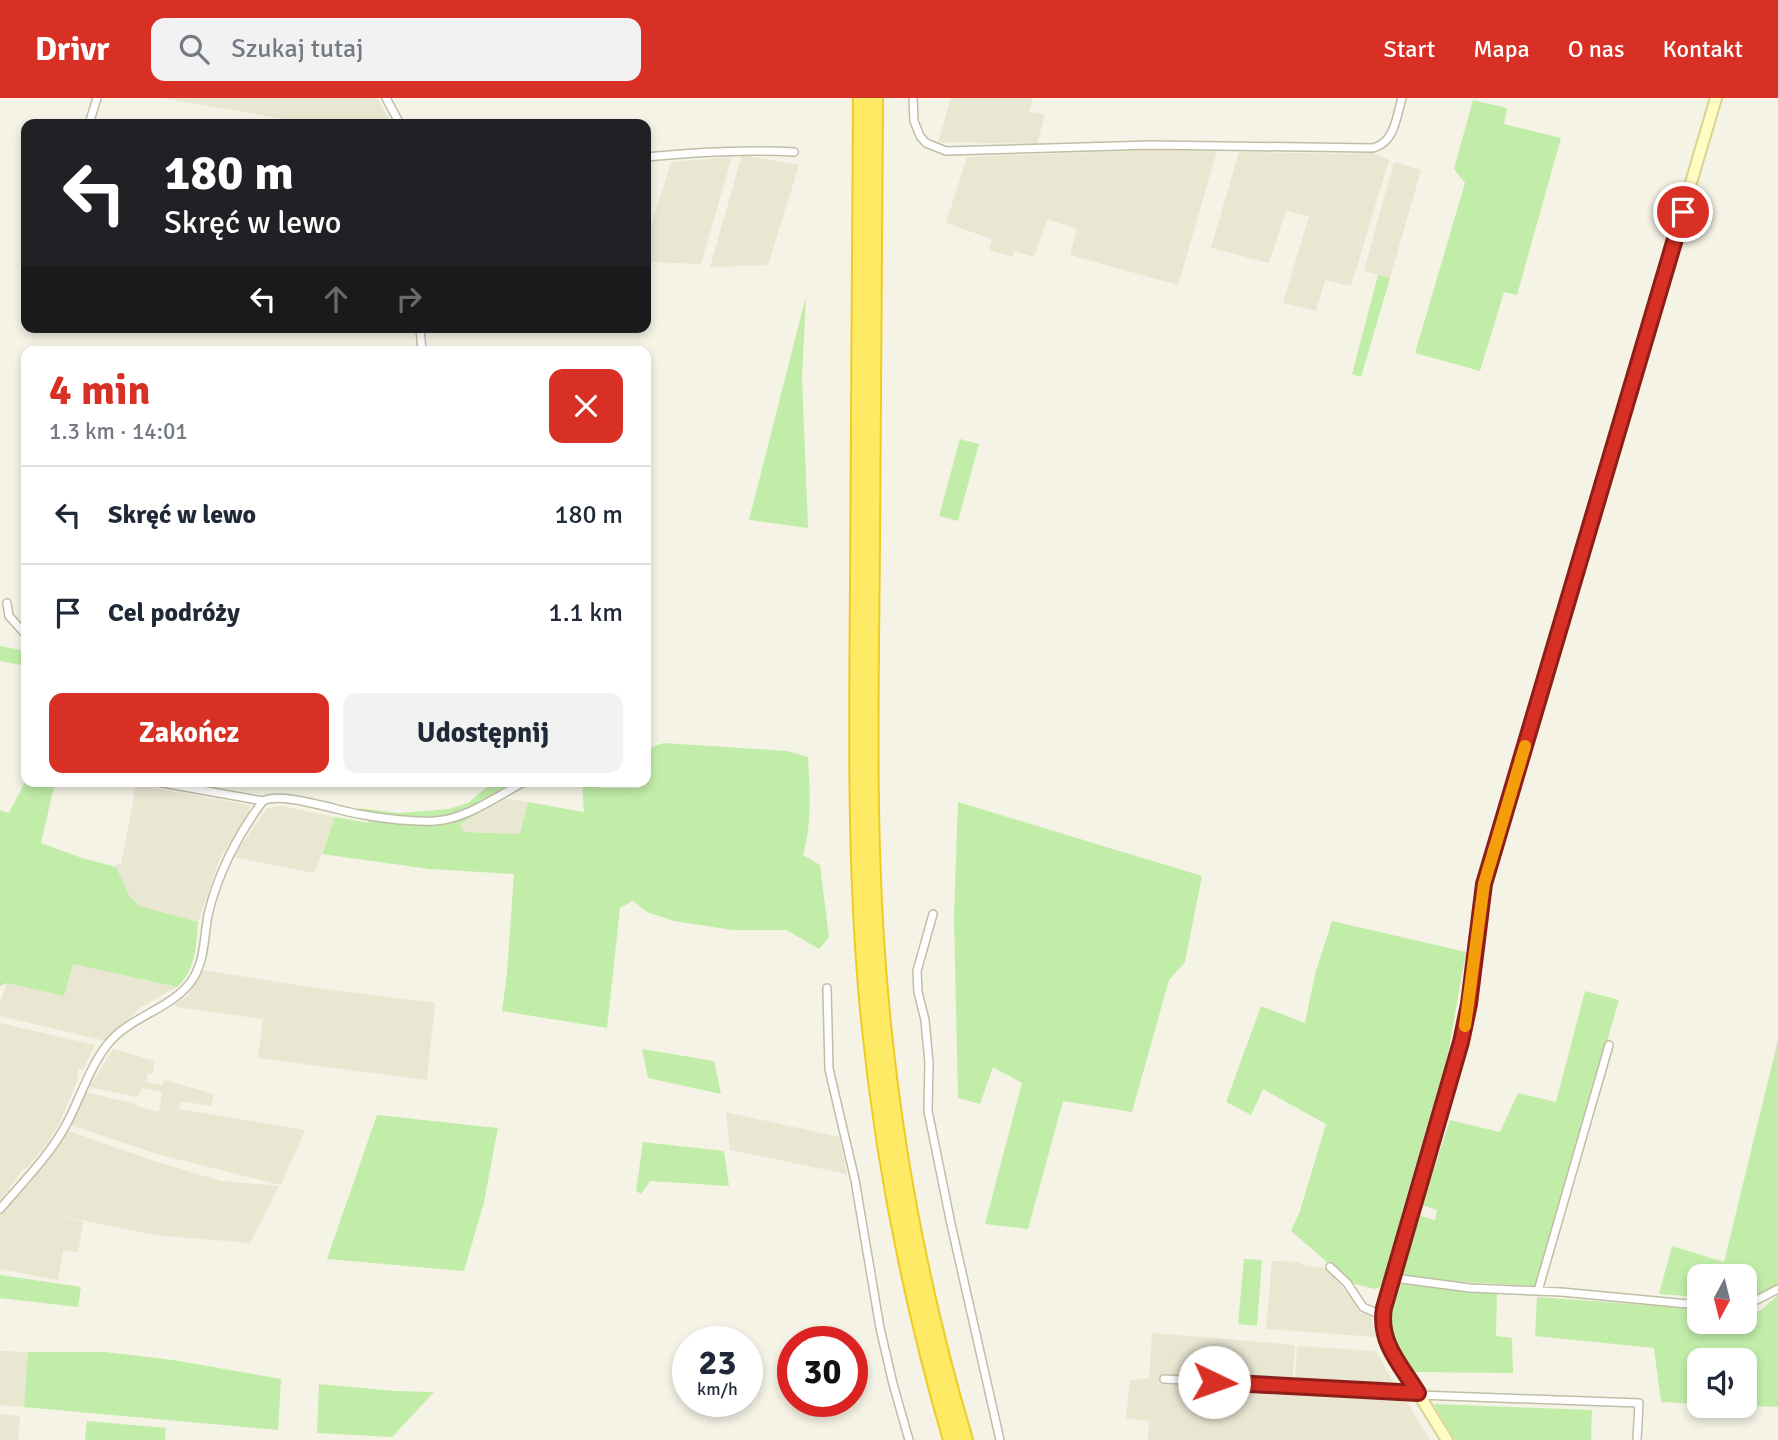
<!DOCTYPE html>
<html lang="pl">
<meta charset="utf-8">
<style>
:root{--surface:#fff;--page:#f2f2f3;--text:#1f2937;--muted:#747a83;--line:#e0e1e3;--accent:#d93025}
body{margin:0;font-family:Signika,sans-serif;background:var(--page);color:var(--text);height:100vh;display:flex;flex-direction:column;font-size:26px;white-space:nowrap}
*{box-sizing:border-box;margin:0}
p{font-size:23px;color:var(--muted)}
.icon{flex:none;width:38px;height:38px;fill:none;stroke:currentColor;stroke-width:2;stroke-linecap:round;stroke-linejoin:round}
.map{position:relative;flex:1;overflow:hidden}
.side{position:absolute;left:21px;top:248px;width:630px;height:441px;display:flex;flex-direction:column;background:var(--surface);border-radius:14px;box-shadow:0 4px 10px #0003}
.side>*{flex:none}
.top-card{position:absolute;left:21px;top:21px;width:630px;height:214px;border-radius:14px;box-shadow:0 4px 10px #0003;background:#202124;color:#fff;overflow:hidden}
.needle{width:46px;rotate:187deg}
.fabs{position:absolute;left:1687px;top:1166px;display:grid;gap:14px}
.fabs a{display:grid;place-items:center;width:70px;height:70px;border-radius:14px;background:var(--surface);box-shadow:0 4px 10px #0003;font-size:35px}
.speed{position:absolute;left:672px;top:1228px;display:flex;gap:14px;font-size:35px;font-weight:700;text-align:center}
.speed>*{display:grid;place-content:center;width:91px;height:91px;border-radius:50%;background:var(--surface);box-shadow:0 4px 10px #0003;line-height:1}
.speed small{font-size:18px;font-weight:400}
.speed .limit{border:10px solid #d22;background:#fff;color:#111}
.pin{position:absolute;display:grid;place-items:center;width:60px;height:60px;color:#fff;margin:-30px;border:4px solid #fff;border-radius:50%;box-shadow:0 2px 7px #0007}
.me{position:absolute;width:77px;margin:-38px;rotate:93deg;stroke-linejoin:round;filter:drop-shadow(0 0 5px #0008)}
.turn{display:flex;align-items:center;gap:24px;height:147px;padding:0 28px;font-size:32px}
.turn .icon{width:91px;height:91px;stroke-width:2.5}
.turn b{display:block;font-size:49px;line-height:60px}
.lanes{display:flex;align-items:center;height:66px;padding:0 28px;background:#0003;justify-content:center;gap:35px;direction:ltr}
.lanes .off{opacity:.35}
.round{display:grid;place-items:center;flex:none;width:74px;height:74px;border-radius:14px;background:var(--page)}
.summary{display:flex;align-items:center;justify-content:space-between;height:119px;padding:0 28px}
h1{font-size:42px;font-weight:800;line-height:52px;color:var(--accent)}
.cta{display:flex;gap:14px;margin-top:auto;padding:14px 28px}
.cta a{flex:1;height:80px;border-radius:14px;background:var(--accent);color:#fff;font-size:28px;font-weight:800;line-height:80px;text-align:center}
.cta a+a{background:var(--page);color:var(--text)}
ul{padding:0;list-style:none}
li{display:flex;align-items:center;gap:21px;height:98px;padding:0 28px;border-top:2px solid var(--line)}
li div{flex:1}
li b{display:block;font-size:26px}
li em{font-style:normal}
header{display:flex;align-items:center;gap:42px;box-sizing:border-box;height:98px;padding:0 35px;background:var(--accent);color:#fff}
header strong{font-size:33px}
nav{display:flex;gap:38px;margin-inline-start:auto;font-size:24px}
.search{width:490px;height:63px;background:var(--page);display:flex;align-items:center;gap:18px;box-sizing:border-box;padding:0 24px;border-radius:14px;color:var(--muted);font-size:26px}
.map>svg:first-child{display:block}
.residential{fill:#e9e6d2}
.green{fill:#c1eda9}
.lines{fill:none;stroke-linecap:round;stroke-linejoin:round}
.street-casing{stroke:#c1bda6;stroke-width:10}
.secondary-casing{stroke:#d9d48f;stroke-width:14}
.highway-casing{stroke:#eecb25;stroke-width:18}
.street{stroke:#fff;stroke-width:7}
.secondary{stroke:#fffcc4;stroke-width:10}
.highway{stroke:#ffea65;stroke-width:14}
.route-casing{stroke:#8d1f18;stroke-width:18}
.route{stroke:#d93025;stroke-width:12}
.slow{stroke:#f59e0b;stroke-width:12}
</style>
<header>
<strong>Drivr</strong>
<div class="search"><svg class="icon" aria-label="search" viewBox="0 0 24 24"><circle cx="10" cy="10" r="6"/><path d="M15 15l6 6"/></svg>Szukaj tutaj</div>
<nav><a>Start</a><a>Mapa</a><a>O nas</a><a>Kontakt</a></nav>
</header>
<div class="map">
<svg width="1778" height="1342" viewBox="0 0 1778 1342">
<rect width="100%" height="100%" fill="#f4f3e5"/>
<path class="residential" d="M163,0H377L392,26H314Z
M951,0H1033L1029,14L1045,16L1037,46L938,44Z
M1151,52L1217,53L1178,187L1070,157L1077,131L1047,121L1034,159L1014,153L1013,159L989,152L992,141L946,125L967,59Z
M1239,54L1351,56L1374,54L1389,62L1351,188L1325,182L1316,213L1283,205L1309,118L1286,113L1269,165L1211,150Z
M742,57L799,67L768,167L710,169Z
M732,59L701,166L646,164V144L671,64Z
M1394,64L1421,72L1390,180L1364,173Z
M136,687L250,707L249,714L219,762L198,824L140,808L130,799L116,769V766L121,767Z
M501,700L528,704L521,736L464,734L460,726Z
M282,708L335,719L314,775L233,759L267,710Z
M73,866L177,889L141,909L106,943L0,918V904L7,885L64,897Z
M203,872L302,888L435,905L427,982L258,960L263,921L176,909L175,906L187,899Z
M0,925L95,947L83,972L78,971L77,976L79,979L58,1028L47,1045L27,1070L23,1071L0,1103Z
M113,951L155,963L153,976L148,975L146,984L162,987L164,982L214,996L211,1008L181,1003L179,1011L305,1032L281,1087L157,1056L68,1026L84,994L136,1006L139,1009L159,1014L162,994L142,990L137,999L89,989Z
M726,1014L839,1039L847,1076L730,1052Z
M66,1032L151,1062L221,1083L279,1088L250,1145L154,1137L42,1114L83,1124L78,1154L63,1152L58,1182L0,1171V1115L52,1055Z
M1272,1163L1298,1164L1305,1168L1325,1170L1358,1207L1371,1218L1376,1239L1266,1231Z
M1152,1235L1295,1247L1292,1291L1403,1298L1430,1342H1148L1149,1323L1126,1320L1130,1282L1149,1280Z
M1297,1248L1376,1253L1396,1290L1295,1284Z
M0,1253L28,1254L24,1309L0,1307Z
M0,1316L20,1318L18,1342H0Z"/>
<path class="green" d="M1473,2L1507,10L1504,26L1561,40L1517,197L1504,194L1480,273L1415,255L1465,85L1454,71Z
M1378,177L1390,180L1361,279L1352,276Z
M806,198L802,279L808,430L749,422Z
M960,341L979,346L958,423L939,418Z
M0,548L26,553V568L0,563Z
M664,645L787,653L808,659C810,692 812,725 803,757L820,767L829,839L819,851L786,832H732L674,823L647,814L633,803L620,810L607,930L502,913L507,875L514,776L429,771L322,756L335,719L369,725L358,710L399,715L449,711L468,705L493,684H530L460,726L464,734L520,736L528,704L584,714L582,684H598L600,690H640V684H646V651Z
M26,682V684H55L41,745L82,760L116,769L130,799L140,808L198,824C196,848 196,872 177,889L73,866L64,898L7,885L0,888V712L9,715Z
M958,704L1202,778L1185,864L1169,882L1132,1014L1063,1003L1028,1131L985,1126L1022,985L993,969L980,1006L958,1000L954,818Z
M1332,823L1466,854L1448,956L1405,1104L1384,1188L1374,1191L1351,1185L1291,1133L1300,1113L1326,1026L1263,991L1251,1017L1226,1004L1261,908L1305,925L1315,876Z
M1585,893L1619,902L1536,1188L1432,1182L1402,1177L1420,1118L1435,1122L1437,1112L1422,1107L1450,1022L1500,1034L1518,995L1556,1004Z
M1778,942V1188L1750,1201H1745V1178H1699V1199L1659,1196L1672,1148L1724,1164Z
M642,951L714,963L721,996L648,980Z
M377,1017L498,1030L484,1104L464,1173L327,1161Z
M643,1044L724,1053L729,1088L650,1083L641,1096L636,1093Z
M1244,1161L1262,1162L1257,1228L1238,1226Z
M0,1177L81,1189L78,1209L0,1200Z
M1398,1186L1497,1196L1496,1238L1512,1240L1513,1275L1413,1274C1388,1236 1382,1231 1398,1186Z
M1778,1197V1309L1730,1307H1745V1262H1699V1306L1661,1304L1654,1250L1535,1238L1537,1199L1699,1211V1223H1745V1214L1760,1213Z
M28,1254H105L173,1262L281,1281L278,1332L24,1309Z
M319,1286L395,1293L434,1294L392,1339L317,1335Z
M1434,1306L1592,1312L1591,1342H1455Z
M87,1323L166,1330L165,1342H85Z"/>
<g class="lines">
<defs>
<path id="street" d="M386,0L400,26
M913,0L914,23L920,38L926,45L946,53L1151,47L1373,50C1395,44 1396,20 1402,0
M89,26L97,0
M646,59C695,54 744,51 794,54
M420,229L422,254
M7,505L9,518L26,537
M157,684L263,703
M933,816L917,873L918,894L925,922L929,965L928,1013L951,1126L1000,1342
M827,890L829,971L855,1082L880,1230L893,1286L909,1342
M0,1111C23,1084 49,1058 66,1027C80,1001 89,970 107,947C130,917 175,911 194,879C205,860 204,838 208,817C217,777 238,736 263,703C282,693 341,714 364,717C387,721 412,724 435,723C467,721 497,698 524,684
M1330,1169L1347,1185L1363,1209L1383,1218
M1394,1180L1470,1190L1561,1194L1699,1207
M1538,1193L1609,947
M1745,1208L1778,1191
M1164,1281L1418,1295
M1419,1297L1639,1305L1637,1342"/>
<path id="secondary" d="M1447,1342L1386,1243L1382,1228L1384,1210L1464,931L1484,786L1716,0"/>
<path id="highway" d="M861,0C860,163 859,326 858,489C857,622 855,756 866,889C879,1043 908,1194 951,1342
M875,0C874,147 873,294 872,441C871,584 867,727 878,869C890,1029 919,1188 965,1342"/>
</defs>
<use href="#street" class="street-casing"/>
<use href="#secondary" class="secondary-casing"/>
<use href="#highway" class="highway-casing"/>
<use href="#street" class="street"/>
<use href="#secondary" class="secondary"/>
<use href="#highway" class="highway"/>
</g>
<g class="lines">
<defs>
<path id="route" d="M1214,1284L1418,1295C1401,1267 1378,1244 1384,1210L1461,944L1469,906L1484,786L1683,114"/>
</defs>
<use href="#route" class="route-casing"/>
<use href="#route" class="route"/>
<path class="slow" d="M1465,928L1484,786L1525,648"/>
</g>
</svg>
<div class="fabs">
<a><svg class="needle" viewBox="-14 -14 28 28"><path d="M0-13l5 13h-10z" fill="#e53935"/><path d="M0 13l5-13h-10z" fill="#747a83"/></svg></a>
<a><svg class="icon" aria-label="sound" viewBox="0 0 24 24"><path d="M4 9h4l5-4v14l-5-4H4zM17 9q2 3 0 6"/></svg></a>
</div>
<div class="speed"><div>23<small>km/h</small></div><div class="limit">30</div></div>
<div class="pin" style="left:1683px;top:114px;background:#d93025"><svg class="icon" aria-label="arrive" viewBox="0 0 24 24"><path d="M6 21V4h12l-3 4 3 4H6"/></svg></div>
<svg class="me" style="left:1214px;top:1284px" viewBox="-20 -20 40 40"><circle r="19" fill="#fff"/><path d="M0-13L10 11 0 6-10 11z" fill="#d93025"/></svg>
<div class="top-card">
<div class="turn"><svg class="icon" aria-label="left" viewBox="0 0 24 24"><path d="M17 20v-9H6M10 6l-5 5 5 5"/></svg><div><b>180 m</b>Skręć w lewo</div></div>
<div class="lanes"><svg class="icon" aria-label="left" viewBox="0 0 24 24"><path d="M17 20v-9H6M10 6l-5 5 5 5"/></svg><svg class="icon off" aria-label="ahead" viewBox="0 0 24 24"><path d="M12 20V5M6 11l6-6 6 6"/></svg><svg class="icon off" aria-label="right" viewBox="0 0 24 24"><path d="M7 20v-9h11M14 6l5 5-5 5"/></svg></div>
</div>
<section class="side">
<div class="summary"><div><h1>4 min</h1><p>1.3 km · 14:01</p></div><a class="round" style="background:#d93025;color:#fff"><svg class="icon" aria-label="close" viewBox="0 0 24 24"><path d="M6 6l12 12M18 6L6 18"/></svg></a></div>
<ul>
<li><svg class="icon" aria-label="left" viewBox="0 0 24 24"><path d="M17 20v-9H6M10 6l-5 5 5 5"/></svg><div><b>Skręć w lewo</b></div><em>180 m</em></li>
<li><svg class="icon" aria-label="arrive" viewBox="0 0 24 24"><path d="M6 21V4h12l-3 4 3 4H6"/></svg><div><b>Cel podróży</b></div><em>1.1 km</em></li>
</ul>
<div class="cta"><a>Zakończ</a><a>Udostępnij</a></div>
</section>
</div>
